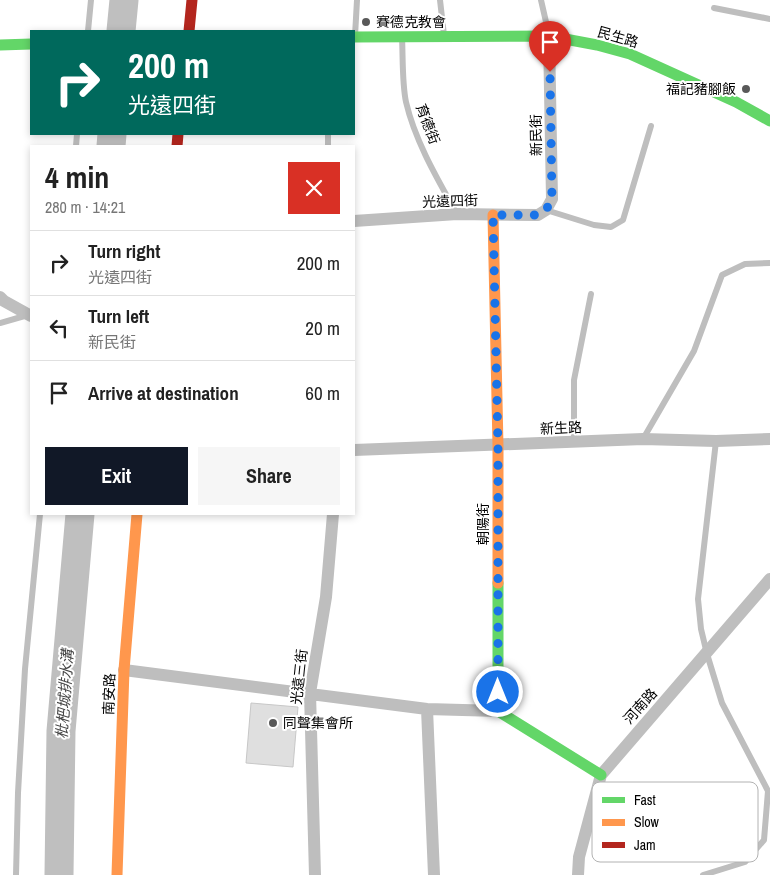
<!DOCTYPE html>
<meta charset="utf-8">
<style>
:root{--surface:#fff;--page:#f6f6f6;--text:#222;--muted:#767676;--line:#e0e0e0;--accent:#111827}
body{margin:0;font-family:"Archivo Narrow","Noto Sans TC",sans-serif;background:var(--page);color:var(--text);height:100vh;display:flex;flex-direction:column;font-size:19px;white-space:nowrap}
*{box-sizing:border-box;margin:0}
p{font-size:16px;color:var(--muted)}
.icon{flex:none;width:28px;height:28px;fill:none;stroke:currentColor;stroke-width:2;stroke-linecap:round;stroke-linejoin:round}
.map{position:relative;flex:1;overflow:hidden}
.drawer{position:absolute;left:30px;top:145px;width:325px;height:370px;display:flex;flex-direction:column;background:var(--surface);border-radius:0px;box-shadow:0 2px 8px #0003}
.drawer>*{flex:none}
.guide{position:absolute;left:30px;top:30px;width:325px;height:105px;border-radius:0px;box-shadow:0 2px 8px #0003;background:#00695c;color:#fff;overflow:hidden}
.pin{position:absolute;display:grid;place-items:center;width:42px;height:42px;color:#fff;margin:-51px -21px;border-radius:50% 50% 50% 0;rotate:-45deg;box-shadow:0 0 5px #0007}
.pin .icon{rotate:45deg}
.me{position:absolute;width:55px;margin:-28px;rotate:0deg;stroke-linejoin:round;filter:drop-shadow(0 0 4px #0008)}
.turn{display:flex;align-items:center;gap:18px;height:105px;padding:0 15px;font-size:22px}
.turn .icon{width:65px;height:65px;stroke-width:2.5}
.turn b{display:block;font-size:35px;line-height:42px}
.round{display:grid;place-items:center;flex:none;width:52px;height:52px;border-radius:0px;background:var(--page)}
.head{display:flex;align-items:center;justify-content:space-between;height:85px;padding:0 15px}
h1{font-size:30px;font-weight:700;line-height:38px}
.cta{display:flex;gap:10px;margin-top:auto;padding:10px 15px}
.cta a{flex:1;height:58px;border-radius:0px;background:var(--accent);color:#fff;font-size:20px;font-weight:700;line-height:58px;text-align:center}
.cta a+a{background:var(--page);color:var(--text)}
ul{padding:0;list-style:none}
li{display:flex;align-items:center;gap:15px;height:65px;padding:0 15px;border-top:1px solid var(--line)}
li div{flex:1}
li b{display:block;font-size:19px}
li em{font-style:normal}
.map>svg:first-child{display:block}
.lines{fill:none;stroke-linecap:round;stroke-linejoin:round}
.river{stroke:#bfbfbf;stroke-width:29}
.building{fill:#dfdfdf;stroke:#c7c7c7}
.lane{stroke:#bebebe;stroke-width:6}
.street{stroke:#bebebe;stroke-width:12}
.fast{stroke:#63d668;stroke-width:11}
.slow{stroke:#ff974d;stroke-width:11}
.jam{stroke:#b3261e;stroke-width:11}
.route{stroke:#1a73e8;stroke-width:9;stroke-dasharray:0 16.2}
.poi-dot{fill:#595959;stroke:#fff;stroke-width:2}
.labels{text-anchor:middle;stroke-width:4;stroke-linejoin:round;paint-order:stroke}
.poi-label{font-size:14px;fill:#000;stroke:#fff;text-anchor:start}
.street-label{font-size:14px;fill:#000;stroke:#fff}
.water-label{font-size:15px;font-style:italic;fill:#444;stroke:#fff}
.key{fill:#fff;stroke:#b2b2b2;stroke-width:1}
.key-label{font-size:14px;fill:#000}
</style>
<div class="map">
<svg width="770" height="875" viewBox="0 0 770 875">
<rect width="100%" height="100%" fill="#fff"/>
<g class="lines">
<path class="river" d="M121,31L124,0
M111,146L112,134
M59,875L61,731L80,514"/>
</g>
<path class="building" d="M251,703L298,707L293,767L246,763Z"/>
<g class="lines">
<path class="lane" d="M440,0L444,35
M541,0L549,35
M714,8L770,19
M88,31L91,0
M355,36L357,0
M402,37C403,58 402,83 406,102C415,141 438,180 457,214
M76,146L77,134
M328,146V134
M546,210L594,225L611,227L623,220L651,126
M0,323L28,315
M643,439L694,351L722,275L745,264L770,263
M574,442V380L591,294
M16,875L18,793L25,669L40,514
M703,875L745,862L764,840L768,791L722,703L707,654L701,629L698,599L716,441"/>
<path class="street" d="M354,221L457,214L538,215L546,210L552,199L549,36
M0,297L4,301L31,316
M354,450L643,439L716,441L770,439
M124,670L427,709L498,711
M427,709L434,875
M315,875L310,693L326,597L333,514
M578,875L579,857L601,775L770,579"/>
<path class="fast" d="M354,37L549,36L597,45L630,54L736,102L770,121
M0,45L31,44
M498,583V711L601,775"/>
<path class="slow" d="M493,215L498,446V583
M117,875L124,670L137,514"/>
<path class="jam" d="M189,31L192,0
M177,146L178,134"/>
</g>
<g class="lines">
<path class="route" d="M498,692V446L493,215H538L546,210L552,199L550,72"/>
</g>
<g class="poi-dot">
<circle cx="366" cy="22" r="5"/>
<circle cx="746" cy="89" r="5"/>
<circle cx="273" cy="723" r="5"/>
</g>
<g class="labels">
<g class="poi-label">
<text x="376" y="27">賽德克教會</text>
<text x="736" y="94" text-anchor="end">福記豬腳飯</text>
<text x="283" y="728">同聲集會所</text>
</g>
<g class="street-label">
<text transform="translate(618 37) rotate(16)" y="5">民生路</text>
<text transform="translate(428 124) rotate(69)" y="5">育德街</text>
<text transform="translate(536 135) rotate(-91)" y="5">新民街</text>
<text transform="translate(450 201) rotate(-2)" y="5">光遠四街</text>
<text transform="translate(561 428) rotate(-3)" y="5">新生路</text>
<text transform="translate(483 524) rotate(-90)" y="5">朝陽街</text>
<text transform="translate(299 677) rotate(-84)" y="5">光遠三街</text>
<text transform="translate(109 694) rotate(-88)" y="5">南安路</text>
<text transform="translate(640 706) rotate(-48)" y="5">河南路</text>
</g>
<g class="water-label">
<text transform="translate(65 694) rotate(-86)" y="5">枇杷城排水溝</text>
</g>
</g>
<rect x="592" y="782" width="166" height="80" rx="8" class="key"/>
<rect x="602" y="797" width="23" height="6" fill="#63d668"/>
<rect x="602" y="819" width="23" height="7" fill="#ff974d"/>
<rect x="602" y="842" width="23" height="6" fill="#b3261e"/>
<g class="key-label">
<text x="634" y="805">Fast</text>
<text x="634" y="827">Slow</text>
<text x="634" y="850">Jam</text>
</g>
</svg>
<div class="pin" style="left:550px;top:72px;background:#d93025"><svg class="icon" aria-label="arrive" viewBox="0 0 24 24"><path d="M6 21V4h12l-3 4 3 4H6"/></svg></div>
<svg class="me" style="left:498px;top:692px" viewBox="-20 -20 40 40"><circle r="17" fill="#1a73e8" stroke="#fff" stroke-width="3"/><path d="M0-11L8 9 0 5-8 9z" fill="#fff"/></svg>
<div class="guide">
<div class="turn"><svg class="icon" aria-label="right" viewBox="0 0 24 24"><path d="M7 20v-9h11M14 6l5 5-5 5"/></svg><div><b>200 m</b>光遠四街</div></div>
</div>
<section class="drawer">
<div class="head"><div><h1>4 min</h1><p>280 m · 14:21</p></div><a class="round" style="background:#d93025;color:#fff"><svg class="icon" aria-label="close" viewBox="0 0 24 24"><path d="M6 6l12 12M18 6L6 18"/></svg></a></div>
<ul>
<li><svg class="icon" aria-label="right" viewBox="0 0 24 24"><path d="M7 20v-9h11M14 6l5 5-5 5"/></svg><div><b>Turn right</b><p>光遠四街</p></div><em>200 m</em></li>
<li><svg class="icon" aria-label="left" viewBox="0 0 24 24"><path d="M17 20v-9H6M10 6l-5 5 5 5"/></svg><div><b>Turn left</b><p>新民街</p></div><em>20 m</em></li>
<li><svg class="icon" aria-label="arrive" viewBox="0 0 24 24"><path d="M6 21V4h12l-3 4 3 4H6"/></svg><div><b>Arrive at destination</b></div><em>60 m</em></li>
</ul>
<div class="cta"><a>Exit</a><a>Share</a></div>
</section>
</div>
